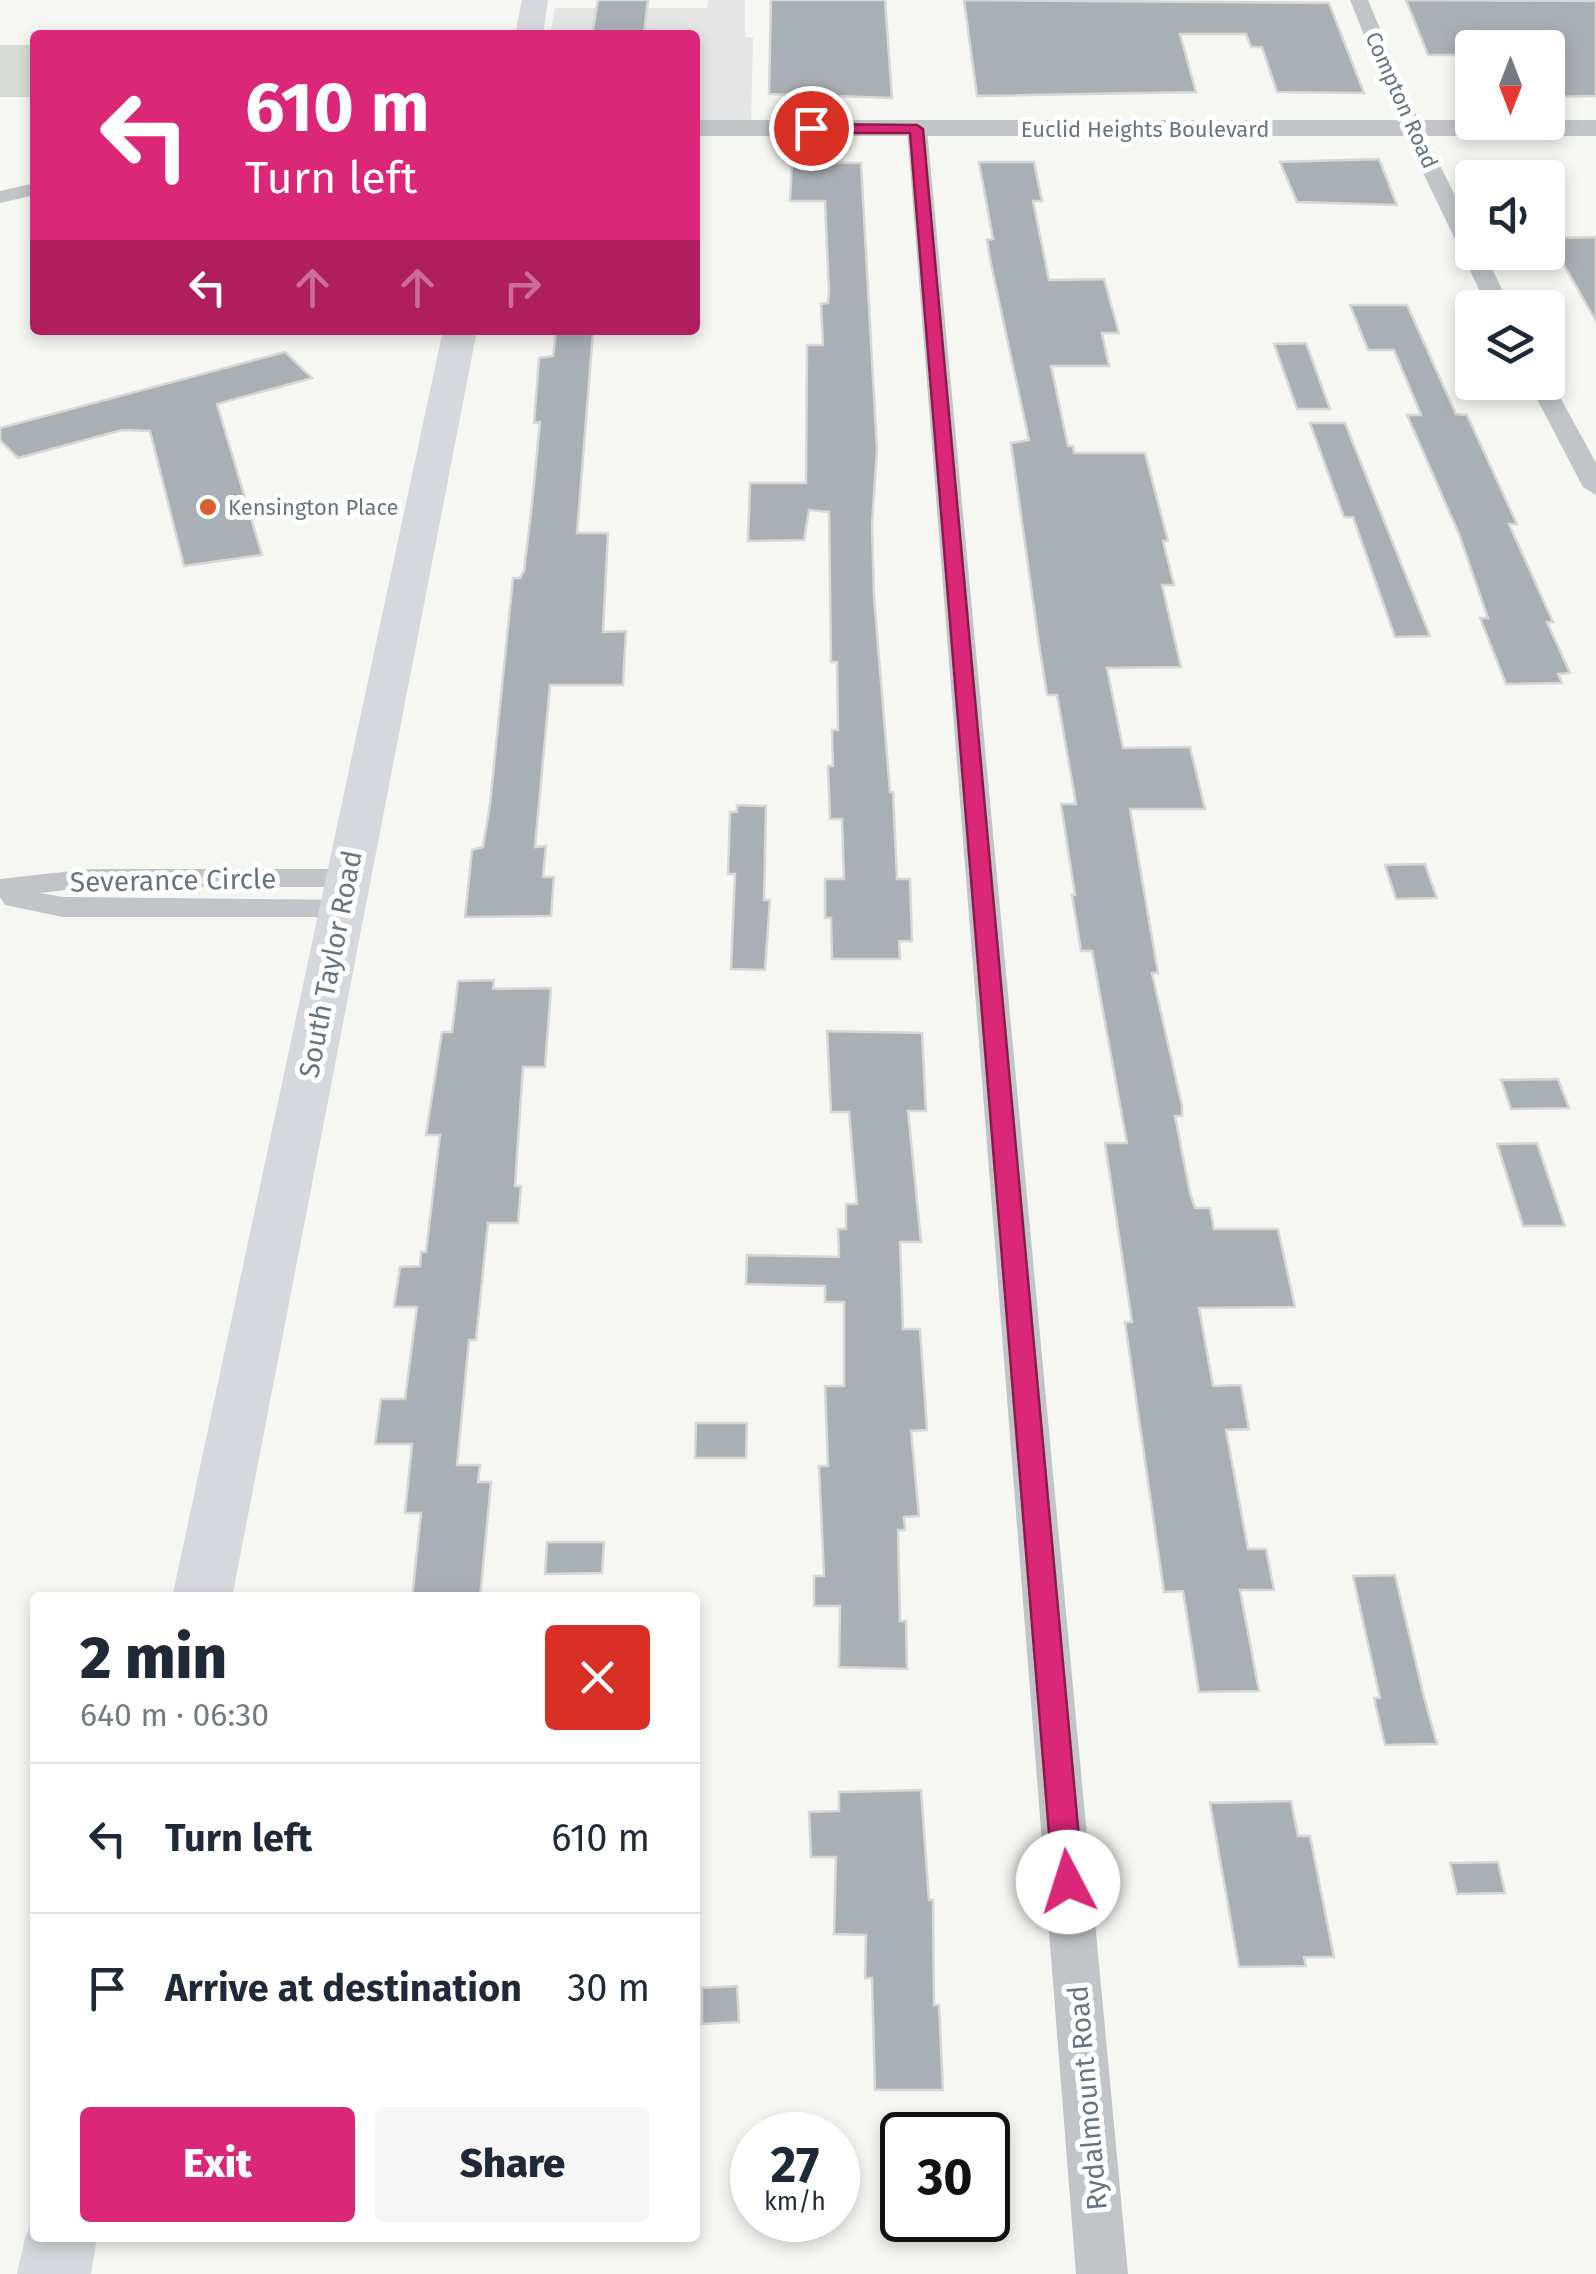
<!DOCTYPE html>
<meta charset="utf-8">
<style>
:root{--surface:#fff;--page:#f6f6f7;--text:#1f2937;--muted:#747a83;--line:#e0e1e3;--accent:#db2777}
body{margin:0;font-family:"Fira Sans",sans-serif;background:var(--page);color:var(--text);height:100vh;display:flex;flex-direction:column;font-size:38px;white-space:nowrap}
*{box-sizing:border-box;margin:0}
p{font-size:32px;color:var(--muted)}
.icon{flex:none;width:55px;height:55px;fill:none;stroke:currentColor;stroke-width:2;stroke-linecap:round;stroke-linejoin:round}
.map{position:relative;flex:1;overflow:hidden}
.details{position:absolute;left:30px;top:1592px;width:670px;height:650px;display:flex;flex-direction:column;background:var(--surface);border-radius:10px;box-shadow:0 5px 15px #0003}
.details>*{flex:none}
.hud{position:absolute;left:30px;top:30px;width:670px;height:305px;border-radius:10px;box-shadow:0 5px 15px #0003;background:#db2777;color:#fff;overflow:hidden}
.needle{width:65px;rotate:180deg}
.tools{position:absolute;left:1455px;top:30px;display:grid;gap:20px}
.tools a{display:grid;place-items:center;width:110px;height:110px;border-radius:10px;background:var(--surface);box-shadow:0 5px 15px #0003;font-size:50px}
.speed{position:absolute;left:730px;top:2112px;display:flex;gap:20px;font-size:50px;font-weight:700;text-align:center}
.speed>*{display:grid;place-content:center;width:130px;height:130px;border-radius:50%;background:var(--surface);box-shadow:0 5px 15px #0003;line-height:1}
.speed small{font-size:25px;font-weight:400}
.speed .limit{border:5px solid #111;border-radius:15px;background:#fff;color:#111}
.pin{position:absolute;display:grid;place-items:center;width:85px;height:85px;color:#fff;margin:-42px;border:5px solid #fff;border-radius:50%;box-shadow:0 2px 10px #0007}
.me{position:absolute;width:110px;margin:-55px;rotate:355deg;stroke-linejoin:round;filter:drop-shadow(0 0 8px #0008)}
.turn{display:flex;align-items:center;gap:35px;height:210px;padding:0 50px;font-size:45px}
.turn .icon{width:130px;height:130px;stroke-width:2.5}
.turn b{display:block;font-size:70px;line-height:85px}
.lanes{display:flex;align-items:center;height:95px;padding:0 50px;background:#0003;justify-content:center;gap:50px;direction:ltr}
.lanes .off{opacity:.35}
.round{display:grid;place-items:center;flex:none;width:105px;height:105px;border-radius:10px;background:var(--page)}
.overview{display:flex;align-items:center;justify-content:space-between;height:170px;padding:0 50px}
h1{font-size:60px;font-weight:800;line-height:75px}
.action{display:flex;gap:20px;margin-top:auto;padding:20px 50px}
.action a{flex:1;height:115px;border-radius:10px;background:var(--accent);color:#fff;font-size:40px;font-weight:800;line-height:115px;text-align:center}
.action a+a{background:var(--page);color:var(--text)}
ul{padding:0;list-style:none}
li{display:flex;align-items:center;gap:30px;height:150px;padding:0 50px;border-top:2px solid var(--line)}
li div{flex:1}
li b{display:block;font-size:38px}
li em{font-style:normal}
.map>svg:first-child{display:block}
.built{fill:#e4e5e4}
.green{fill:#d7ddd4}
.building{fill:#a9b0b5;stroke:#d7d7d5;stroke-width:2.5}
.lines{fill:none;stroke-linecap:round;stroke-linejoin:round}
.minor{fill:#c1c5c8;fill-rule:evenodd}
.tertiary{fill:#c1c5c8;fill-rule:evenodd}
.secondary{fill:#d5d8dc;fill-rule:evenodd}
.route{fill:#db2777;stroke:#8e194d;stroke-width:2.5}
.poi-dot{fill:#d95e30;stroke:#fff;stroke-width:4}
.labels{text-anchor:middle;stroke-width:10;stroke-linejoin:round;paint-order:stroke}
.far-street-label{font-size:22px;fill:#677582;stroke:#fff}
.far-poi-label{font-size:22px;fill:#677582;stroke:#fff;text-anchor:start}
.street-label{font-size:28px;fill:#677582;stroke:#fff}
</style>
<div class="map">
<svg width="1596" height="2274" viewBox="0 0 1596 2274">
<rect width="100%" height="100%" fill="#f6f6f3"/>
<path class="built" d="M708,0H745V37L753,38L751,122H695V35H550L555,8H707Z"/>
<path class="green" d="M0,45H35V97H0Z"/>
<path class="building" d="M598,0H648L644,35H592Z
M771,0H885L892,98L769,94Z
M964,0L1329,3L1364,93L1277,92L1262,47H1251L1246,34H1180L1196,92L977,96Z
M1406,0L1596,1V96L1548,97V46L1461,48L1465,55H1428Z
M1379,159L1397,205L1297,202L1280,162Z
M979,162H1034L1042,201H1033L1049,280L1104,279L1119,333H1102L1109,366H1051L1068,446H1073L1074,453H1145L1168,541H1163L1174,585H1162L1181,667L1107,668L1123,748L1190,747L1205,809H1130L1158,973H1152L1182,1106V1116H1175L1190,1193L1195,1208H1210L1214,1229H1278L1295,1307L1199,1308L1213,1386L1241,1385L1249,1429L1226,1430L1248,1549H1266L1274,1590H1240L1259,1691L1199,1692L1183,1591L1164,1592L1125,1322H1132L1105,1143H1127L1092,951H1081L1072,895H1075L1061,804H1076L1057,695H1047L1039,644L1011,443L1029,440L991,264L987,240L993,239Z
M792,163H861L877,450L872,524L874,597L890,792H893L897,879H910L912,941H899L900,959H832L831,918H825V879H844L842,819H830L828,766H833L832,730H838L837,662H831L829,512L809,510L804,540L748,541L750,483H806L807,345H823L821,304L828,303L829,291L825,201H790Z
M1596,237V321L1553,246H1559L1554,238Z
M1350,305H1407L1456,414L1467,415L1517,524H1509L1553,622H1547L1570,673L1558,674L1562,683L1506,684L1480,618H1488L1459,534L1407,415H1421L1394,350H1368Z
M556,332H593L577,533H608L603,632L626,631L623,685H550L535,847L546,846L543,877H554L551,916L465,917L472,850L483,847L490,804L513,578H520L524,571L532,504L540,422L534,423L539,358L553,356Z
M1306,343L1330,409H1297L1274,344Z
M285,352L312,378L217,404L262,555L184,566L150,431L122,430L18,458L0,440V428Z
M1310,423H1345L1430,636L1395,637L1353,517H1344Z
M737,805L766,806L764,900H770L765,970L731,969L735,874H728L730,812H737Z
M1425,864L1437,898L1396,899L1385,865Z
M494,980L493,989L551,988L545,1067H523L515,1186H521L518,1223H488L476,1340H469L457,1465H480L478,1482H491L480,1598H412L421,1513H405L412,1444H375L381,1399H405L417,1307H394L400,1267L420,1266L421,1252H426L440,1135H426L442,1032H452L458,981Z
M827,1031L922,1033L926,1111H908L921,1242H900L903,1329H920L927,1430L911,1431L919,1516L904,1517L905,1530H898L900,1621H906L907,1669L839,1667L840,1606H814V1576H824L819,1466H828L825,1386H844V1302H825V1286L746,1284L747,1255L839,1257L838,1229H846V1204H857L849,1112H831Z
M1558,1079L1569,1108L1511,1109L1501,1080Z
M1537,1143L1565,1226H1523L1497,1144Z
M696,1423H747L746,1458H695Z
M547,1542H604L602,1573L545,1574Z
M1395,1575L1424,1697L1437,1744L1385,1745L1374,1698H1380L1353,1576Z
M921,1790L929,1900H933L934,2005H939L943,2090H875L872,1978H865L866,1935L834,1934L836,1857H811L809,1812L839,1811V1792Z
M1291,1801L1298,1836H1310L1334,1957H1304L1306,1966L1239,1967L1210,1803Z
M1498,1862L1505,1893L1457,1894L1450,1863Z
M737,1986L739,2022L702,2024V1988Z"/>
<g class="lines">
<path class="minor" d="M1350,0H1368L1422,129L1472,230V252H1484L1511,308H1488L1402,129Z
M917,123L927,129L1128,2274H1076L907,129Z
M35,183V195L0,203V191Z
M1549,377L1596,463V495L1583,487L1528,382H1548Z
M90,869H347L358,871L363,878L358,885L347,887H90L40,893L63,897L352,900L357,907L352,914L341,917H63L5,905L0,897V879Z"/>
<path class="tertiary" d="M695,120H1596V136H695Z"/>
<path class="secondary" d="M522,0H548L543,35H515Z
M443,330H477L232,1598H172Z
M35,2215V2238H97L91,2274H17L25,2238Z"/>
</g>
<path class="route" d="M917,125L923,129L1083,1882L1078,1891L1068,1895L1058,1891L1053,1882L910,133H811L805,128L811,124Z"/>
<circle class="poi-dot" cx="208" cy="507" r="10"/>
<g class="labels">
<g class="far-street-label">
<text transform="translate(1402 100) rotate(66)" y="8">Compton Road</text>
<text x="1145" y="137">Euclid Heights Boulevard</text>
</g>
<g class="far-poi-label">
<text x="228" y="515">Kensington Place</text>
</g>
<g class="street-label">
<text transform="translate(173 880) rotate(-1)" y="10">Severance Circle</text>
<text transform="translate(330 964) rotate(-79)" y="10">South Taylor Road</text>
<text transform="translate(1087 2098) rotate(-95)" y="10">Rydalmount Road</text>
</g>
</g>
</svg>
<div class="tools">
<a><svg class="needle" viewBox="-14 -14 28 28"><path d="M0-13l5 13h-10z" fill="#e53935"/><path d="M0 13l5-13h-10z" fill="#747a83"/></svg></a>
<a><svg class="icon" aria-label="sound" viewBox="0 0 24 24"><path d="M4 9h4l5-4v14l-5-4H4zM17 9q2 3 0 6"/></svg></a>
<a><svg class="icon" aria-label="layers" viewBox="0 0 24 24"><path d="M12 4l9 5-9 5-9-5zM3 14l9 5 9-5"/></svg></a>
</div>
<div class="speed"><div>27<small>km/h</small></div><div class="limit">30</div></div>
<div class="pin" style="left:811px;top:128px;background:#d93025"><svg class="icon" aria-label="arrive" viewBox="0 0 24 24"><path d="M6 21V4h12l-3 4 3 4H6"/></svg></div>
<svg class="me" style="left:1068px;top:1882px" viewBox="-20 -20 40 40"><circle r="19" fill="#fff"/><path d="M0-13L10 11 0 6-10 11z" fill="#db2777"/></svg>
<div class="hud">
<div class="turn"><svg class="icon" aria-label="left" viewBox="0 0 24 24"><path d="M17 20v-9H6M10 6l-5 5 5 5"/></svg><div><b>610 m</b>Turn left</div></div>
<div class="lanes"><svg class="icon" aria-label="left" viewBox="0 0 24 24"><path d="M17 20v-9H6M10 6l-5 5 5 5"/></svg><svg class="icon off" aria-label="ahead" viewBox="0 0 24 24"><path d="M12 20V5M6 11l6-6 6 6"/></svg><svg class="icon off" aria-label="ahead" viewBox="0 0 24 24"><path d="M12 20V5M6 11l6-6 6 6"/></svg><svg class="icon off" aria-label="right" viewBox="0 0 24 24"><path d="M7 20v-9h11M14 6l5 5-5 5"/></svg></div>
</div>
<section class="details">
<div class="overview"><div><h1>2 min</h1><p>640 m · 06:30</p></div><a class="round" style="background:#d93025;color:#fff"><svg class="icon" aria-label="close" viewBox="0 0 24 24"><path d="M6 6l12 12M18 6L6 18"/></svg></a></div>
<ul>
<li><svg class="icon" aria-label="left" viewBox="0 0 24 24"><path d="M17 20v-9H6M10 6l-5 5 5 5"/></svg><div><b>Turn left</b></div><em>610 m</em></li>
<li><svg class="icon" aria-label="arrive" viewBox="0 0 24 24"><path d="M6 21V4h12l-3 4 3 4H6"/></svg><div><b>Arrive at destination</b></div><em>30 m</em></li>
</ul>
<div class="action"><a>Exit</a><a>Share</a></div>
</section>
</div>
